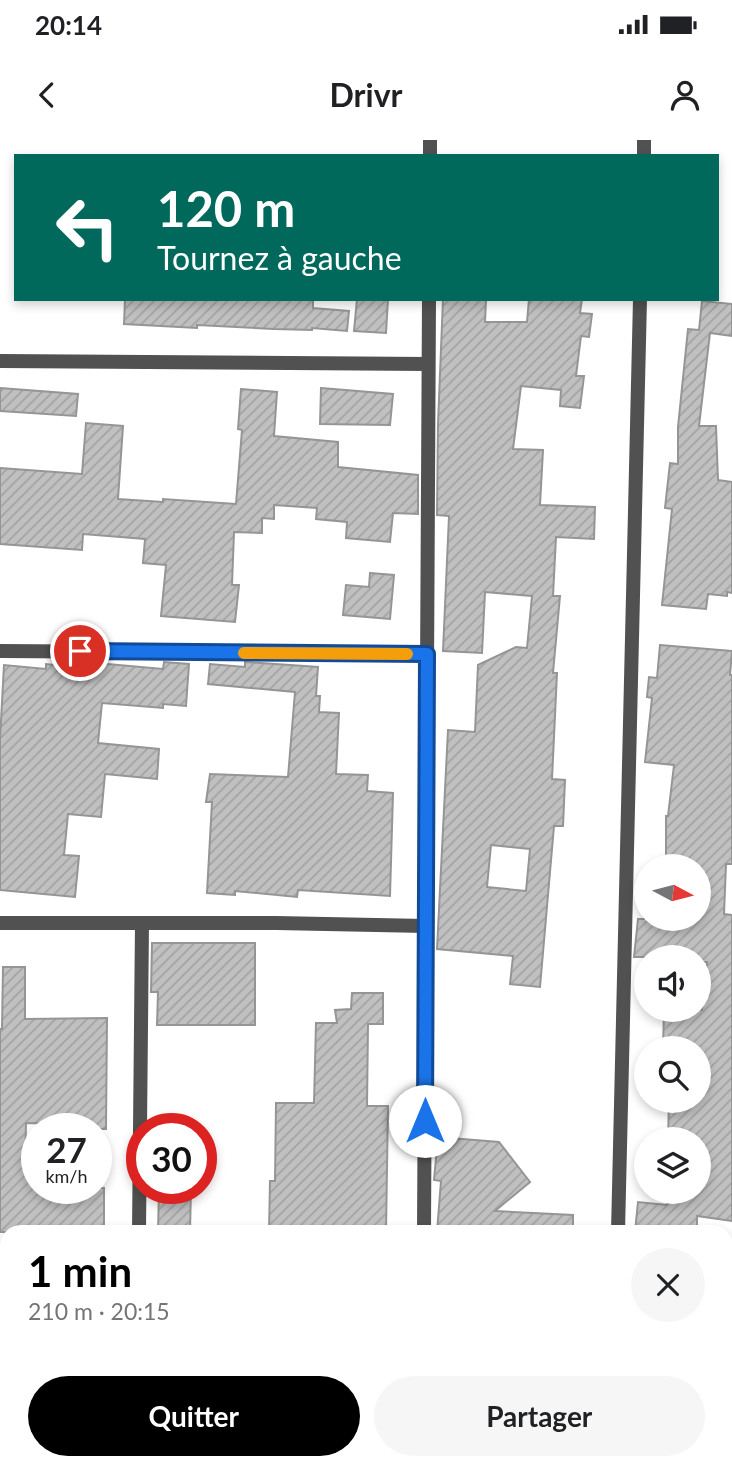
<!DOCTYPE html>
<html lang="fr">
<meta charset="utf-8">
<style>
:root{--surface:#fff;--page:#f6f6f6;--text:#202124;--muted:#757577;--accent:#000}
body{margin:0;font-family:Lato,sans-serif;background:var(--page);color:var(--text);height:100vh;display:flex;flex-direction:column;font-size:26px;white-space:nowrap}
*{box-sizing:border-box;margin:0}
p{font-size:23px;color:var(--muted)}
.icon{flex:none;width:38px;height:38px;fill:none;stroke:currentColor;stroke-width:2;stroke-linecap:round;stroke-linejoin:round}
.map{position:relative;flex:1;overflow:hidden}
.drawer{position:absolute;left:0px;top:1085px;width:733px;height:245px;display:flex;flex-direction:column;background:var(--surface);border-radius:21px 21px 0 0;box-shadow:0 4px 10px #0003}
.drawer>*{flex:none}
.guide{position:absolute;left:14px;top:14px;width:705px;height:147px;border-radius:0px;box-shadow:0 4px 10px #0003;background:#00695c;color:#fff;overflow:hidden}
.needle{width:46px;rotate:97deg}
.controls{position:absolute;left:634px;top:714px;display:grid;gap:14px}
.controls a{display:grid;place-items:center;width:77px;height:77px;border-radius:50%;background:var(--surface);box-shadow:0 4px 10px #0003;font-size:35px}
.speed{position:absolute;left:21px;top:973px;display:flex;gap:14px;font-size:35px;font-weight:700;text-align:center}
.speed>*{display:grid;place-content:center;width:91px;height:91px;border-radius:50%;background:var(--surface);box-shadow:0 4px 10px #0003;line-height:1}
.speed small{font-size:18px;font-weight:400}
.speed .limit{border:10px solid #d22;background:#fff;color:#111}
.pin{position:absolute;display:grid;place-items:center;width:60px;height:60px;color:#fff;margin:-30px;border:4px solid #fff;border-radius:50%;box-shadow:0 2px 7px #0007}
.me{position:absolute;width:77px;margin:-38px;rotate:0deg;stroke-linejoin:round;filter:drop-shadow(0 0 5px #0008)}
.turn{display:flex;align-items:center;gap:24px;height:147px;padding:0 28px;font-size:32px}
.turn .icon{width:91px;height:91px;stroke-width:2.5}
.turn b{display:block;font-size:49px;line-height:60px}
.round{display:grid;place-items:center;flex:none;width:74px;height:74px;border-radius:37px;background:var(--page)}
.overview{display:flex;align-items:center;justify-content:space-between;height:119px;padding:0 28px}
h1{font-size:42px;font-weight:700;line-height:52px;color:var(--accent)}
.primary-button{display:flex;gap:14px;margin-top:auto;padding:14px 28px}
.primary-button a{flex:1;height:80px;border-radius:42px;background:var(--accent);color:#fff;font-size:28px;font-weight:700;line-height:80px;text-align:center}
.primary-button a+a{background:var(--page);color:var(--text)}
.status{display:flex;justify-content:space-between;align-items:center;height:49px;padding:0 35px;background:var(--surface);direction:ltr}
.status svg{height:19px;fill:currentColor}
header{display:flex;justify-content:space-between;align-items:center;height:91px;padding:0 28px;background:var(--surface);font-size:32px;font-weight:700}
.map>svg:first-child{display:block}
.building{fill:url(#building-hatch);stroke:#959595;stroke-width:2;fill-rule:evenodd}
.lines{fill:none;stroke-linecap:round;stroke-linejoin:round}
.minor{stroke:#515151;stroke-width:14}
.tertiary{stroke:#515151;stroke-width:14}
.route-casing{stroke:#114b97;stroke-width:18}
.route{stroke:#1a73e8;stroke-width:12}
.slow{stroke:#f59e0b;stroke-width:12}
</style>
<div class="status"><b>20:14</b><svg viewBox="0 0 49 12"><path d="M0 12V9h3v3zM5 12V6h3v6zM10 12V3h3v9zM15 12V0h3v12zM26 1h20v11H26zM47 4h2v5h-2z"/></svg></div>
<header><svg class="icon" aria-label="back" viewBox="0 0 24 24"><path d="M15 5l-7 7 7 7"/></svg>Drivr<svg class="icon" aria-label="person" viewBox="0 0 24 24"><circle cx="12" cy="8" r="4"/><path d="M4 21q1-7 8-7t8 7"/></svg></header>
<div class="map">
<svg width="732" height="1330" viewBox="0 0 732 1330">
<defs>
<pattern id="building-hatch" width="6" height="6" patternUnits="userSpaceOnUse" patternTransform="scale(1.75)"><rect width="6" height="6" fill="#c0c0c0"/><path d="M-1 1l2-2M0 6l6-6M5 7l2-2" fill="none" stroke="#a3a3a3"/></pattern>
</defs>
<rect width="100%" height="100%" fill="#fff"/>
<path class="building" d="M125,159H313V168L349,171L347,191L312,188V190L274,189L197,185V188L124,184Z
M357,159H388L386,193L354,191Z
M443,159L486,160L485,182H527L529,159H582L580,173L592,174L589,197L581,196L576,236H584L580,268L560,266L561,250L521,246L513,309L543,310L540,365L595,367L594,399L556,397L553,456H560L553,533H557L552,639L565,640L563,686H554L540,847L510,844L513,816L437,809L448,590L475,592L478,525L516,507L527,508L532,456L485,452L482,513L443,511L449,376L437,375L438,284ZM491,705L530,709L526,751L487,747Z
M702,161L732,164V196L710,193L699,286H716L718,340L732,342V453L727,452V456L708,454L706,469L662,465L672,369L665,368L670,323L678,324V287L688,189L699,190Z
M0,248L78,254L76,276L0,271Z
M321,248L393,254L390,285L320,284Z
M241,249L277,252L274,296L338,302V327L418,335V374L393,373L390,402L346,398L347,382L316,379L317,368L274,365V379L262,378V393L234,392L232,445H239L235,482L161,476L166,425L143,423L145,399L83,394L82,410L0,404V328L82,334L86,283L123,286L118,359L163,362V359L236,364L242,290L238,289Z
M370,433L394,435L390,479L343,475L346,445L369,447Z
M660,505L732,511L730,535H732V724H726L724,774L732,775V1081L697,1076V1092H635L638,1062L667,1065V1052H698V999H668L669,961H698V908H663L664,870H702L707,822H698V817H634L638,779H698V726H666V676H668L674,625L645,622L652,558L647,557L649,537L657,538Z
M85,522L163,529L164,522L189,524L186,566L163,564V568L102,563L98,603L159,609L157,639L105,634L101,677L68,674L64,715L79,716L75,757L0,750V599L4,525L46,529V524L84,528Z
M245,522L318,527L316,556H320L319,572L339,573L336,634L368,635L367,651L393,653L390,756L298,750L297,757L235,751V755L207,753L212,662H206L210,634L288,637L295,552L208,544L210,524L245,527Z
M152,803H255V885H157L158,852H151Z
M3,827H25V879L107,878L106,989H77V984L26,983L25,1032H35V1048H104V1092H0V889H2Z
M352,853H383V884H368L367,966H388L386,1092H269L270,1041H275L276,963H314L316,883H337L335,870L351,869Z
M438,997L499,1002L530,1042L495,1071L573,1075V1092H437L441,1041L434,1040Z
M159,1048H191L190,1092H158Z"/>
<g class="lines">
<path class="minor" d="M430,16V0
M0,221L428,224
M0,511L427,514
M0,783H276L426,786
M139,1092L142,783
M424,1092L429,159
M137,1330L138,1323
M424,1330V1323"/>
<path class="tertiary" d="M644,16V0
M618,1092L640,159
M612,1330V1323"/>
</g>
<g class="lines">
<defs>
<path id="route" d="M80,511L427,514L425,981"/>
</defs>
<use href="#route" class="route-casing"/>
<use href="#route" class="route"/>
<path class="slow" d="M244,513L407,514"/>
</g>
</svg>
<div class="controls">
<a><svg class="needle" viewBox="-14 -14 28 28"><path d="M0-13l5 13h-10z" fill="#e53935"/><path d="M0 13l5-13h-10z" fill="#757577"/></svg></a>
<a><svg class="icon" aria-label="sound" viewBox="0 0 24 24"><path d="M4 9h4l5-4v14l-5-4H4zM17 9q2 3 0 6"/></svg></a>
<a><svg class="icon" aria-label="search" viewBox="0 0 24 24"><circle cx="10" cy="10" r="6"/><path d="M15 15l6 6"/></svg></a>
<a><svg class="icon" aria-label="layers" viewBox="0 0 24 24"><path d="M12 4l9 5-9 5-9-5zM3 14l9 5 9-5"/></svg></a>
</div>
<div class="speed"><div>27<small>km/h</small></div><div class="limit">30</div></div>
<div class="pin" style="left:80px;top:511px;background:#d93025"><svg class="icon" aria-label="arrive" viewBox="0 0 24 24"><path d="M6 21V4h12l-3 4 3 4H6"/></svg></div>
<svg class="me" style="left:425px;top:981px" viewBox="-20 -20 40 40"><circle r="19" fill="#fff"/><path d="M0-13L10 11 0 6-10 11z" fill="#1a73e8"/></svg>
<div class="guide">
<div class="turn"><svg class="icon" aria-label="left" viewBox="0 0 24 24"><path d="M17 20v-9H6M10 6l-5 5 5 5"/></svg><div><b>120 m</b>Tournez à gauche</div></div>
</div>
<section class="drawer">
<div class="overview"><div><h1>1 min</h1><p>210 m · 20:15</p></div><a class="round"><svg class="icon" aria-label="close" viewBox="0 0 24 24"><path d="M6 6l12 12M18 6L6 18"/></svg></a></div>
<div class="primary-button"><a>Quitter</a><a>Partager</a></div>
</section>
</div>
